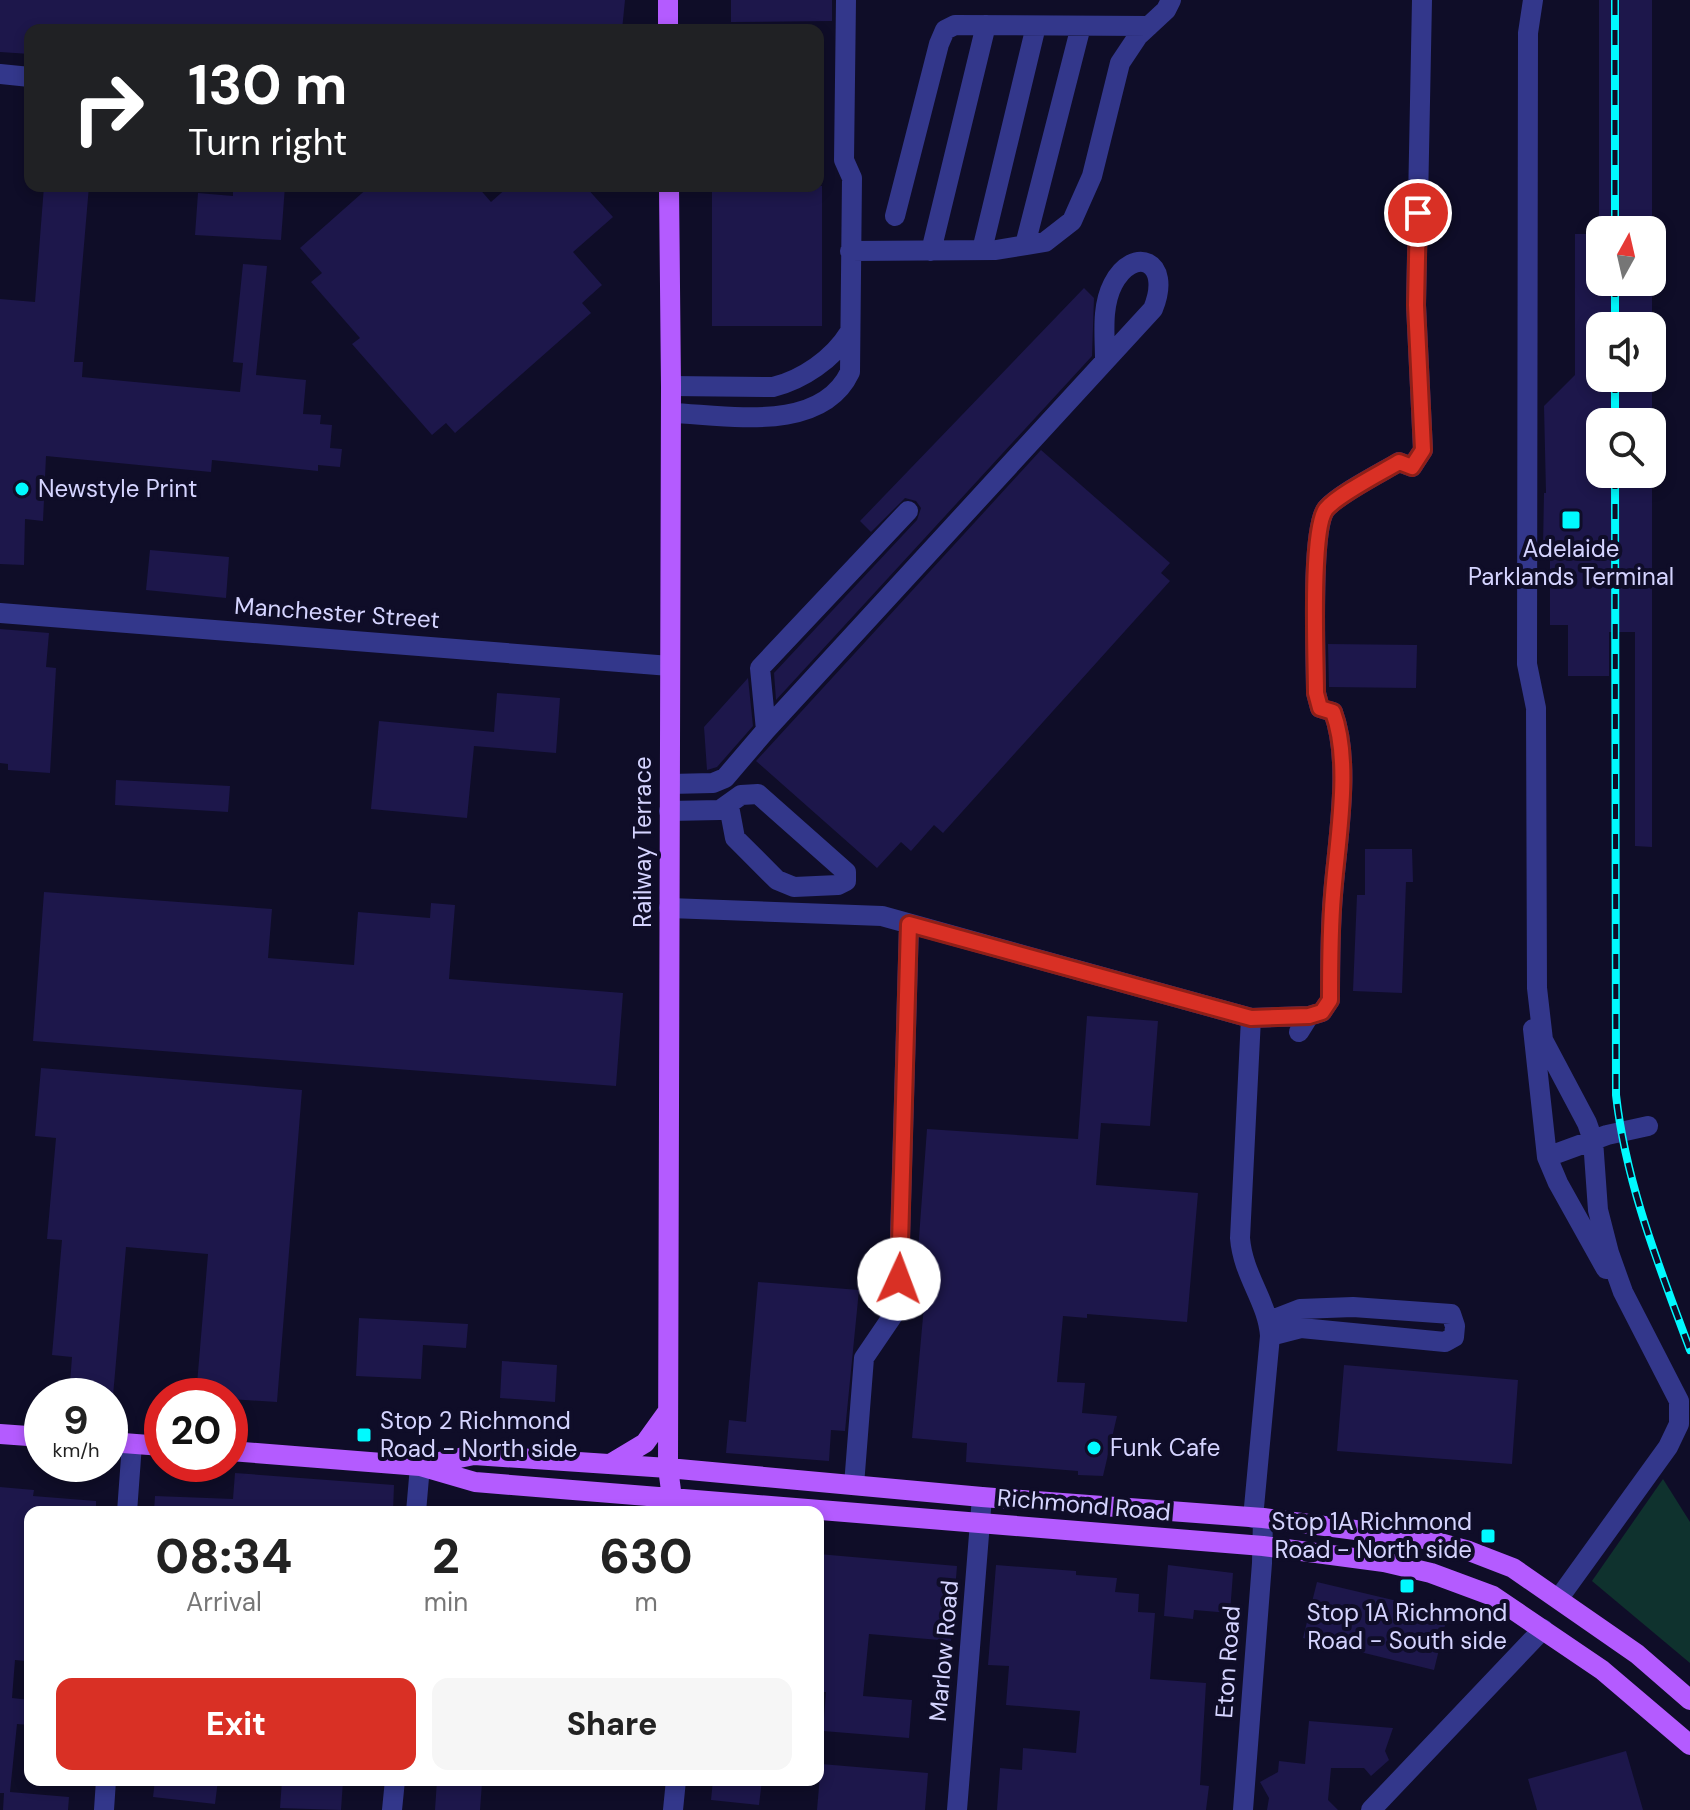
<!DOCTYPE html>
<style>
:root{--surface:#fff;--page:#f6f6f6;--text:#222;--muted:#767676;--accent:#d93025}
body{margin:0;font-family:"DM Sans",sans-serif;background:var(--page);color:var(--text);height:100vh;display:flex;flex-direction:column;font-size:30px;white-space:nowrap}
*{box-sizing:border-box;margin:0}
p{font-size:26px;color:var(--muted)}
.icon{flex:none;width:44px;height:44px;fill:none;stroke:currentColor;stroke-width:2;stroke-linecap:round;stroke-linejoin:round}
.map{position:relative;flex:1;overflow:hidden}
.drawer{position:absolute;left:24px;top:1506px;width:800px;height:280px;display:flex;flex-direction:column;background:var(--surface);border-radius:16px;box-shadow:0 4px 12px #0003}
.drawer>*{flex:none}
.hud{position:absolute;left:24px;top:24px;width:800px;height:168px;border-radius:16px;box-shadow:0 4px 12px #0003;background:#202124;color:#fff;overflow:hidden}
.needle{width:52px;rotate:8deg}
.fabs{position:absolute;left:1586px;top:216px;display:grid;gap:16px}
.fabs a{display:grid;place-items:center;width:80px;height:80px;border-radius:16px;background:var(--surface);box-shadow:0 4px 12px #0003;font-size:40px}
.speed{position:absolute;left:24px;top:1378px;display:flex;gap:16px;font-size:40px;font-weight:700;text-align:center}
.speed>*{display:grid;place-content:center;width:104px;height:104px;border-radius:50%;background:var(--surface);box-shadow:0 4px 12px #0003;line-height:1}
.speed small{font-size:20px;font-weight:400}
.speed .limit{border:12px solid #d22;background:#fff;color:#111}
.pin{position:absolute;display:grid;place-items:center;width:68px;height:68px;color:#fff;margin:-34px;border:4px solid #fff;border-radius:50%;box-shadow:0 2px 8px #0007}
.me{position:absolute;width:88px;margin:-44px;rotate:2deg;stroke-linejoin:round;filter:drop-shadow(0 0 6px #0008)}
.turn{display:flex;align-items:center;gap:28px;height:168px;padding:0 32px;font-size:36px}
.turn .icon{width:104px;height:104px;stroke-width:2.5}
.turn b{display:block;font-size:56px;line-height:68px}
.eta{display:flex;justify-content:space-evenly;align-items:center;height:136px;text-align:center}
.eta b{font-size:48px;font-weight:800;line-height:56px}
.action{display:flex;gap:16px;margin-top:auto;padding:16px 32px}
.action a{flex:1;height:92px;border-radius:16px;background:var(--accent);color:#fff;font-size:32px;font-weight:800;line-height:92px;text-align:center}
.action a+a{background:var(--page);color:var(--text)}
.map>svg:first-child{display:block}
.green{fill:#0f322e}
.building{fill:#1d174b}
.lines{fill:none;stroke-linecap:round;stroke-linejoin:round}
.minor{stroke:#33378b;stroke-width:20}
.major{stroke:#b45bff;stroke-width:20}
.rail-casing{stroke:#00faff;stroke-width:8}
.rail{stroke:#0f0d28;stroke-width:5;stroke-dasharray:15;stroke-linecap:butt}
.route-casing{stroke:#8d1f18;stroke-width:20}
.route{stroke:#d93025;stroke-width:14}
.poi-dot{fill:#00faff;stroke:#0f0d28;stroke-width:3}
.labels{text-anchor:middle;stroke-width:8;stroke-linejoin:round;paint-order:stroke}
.poi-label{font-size:24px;fill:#d5d4ff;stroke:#0f0d28;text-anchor:start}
.street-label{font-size:24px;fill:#d5d4ff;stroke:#0f0d28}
</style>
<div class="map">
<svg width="1690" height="1810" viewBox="0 0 1690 1810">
<rect width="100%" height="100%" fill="#0f0d28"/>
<path class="green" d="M1663,1479L1690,1522V1663L1592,1581Z"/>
<path class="building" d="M0,0H625L622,30H30V54L0,52Z
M731,0H832V21L731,22Z
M1599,0H1652V230H1599Z
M44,186H89L74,362H83L82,377L240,392L243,363L233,362L243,264L267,266L256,375L306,380L303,414L321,415L320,424L332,425L330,448L342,449L340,467L318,465V471L212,460L211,472L46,456L43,521L25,519L24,565L0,564V299L35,302Z
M233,186H285L281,240L195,235L198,193L233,196Z
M370,186H477L491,202L509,186H585L613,217L573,252L602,285L582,303L591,313L455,433L446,423L432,435L352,344L360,338L311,282L322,273L300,248Z
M712,186H822V326H712Z
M1575,234H1600V282H1652V326H1600V378H1652V422H1600V474H1652V847L1635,846V632H1609V676H1568V625H1550V546L1543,547L1544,493H1546L1544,406L1575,375Z
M1084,288L1094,298L1092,356L776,700L774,673L917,520L921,508L916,501L905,498L871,532L860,521Z
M1041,450L1170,563L1161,573L1170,581L943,833L934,825L911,851L901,842L877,868L756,761Z
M150,550L229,557L226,598L146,590Z
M0,629L49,633L46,667L56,668L50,773L8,770V764L0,763Z
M1328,644L1417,645L1416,688L1329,687Z
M748,678L753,726L717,767L707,770L704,727Z
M497,693L560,698L556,753L474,746L467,818L371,809L379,721L494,732Z
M116,780L230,786L228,812L115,805Z
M1365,849H1412L1413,882H1406L1402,993L1353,991L1357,895H1365Z
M44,892L272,909L268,958L354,965L358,912L430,918L431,903L455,905L449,979L623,993L616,1086L33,1041Z
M1087,1016L1158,1021L1150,1126L1101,1123L1096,1185L1198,1193L1187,1322L1087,1314V1318L1063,1316L1057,1382L1085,1383L1082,1413L1117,1416L1103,1476L1078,1475V1471L966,1462L967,1443L912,1438L924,1306H914L927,1129L1078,1139Z
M41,1068L302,1090L277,1402L230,1399V1396H196L208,1254L126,1247L113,1396H69L72,1357L52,1355L62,1240L47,1239L56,1138L35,1136Z
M758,1282L859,1290L845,1431L831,1430L829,1461L726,1453L729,1420L746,1422Z
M359,1318L468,1324L466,1348L423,1345L421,1379L356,1376Z
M502,1361L557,1365L555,1402L500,1398Z
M1344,1365L1518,1380L1512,1464L1337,1451Z
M235,1473L394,1485L393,1512H154L155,1496L233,1499Z
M0,1487L34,1490L33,1496L96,1501V1512H30L26,1661L15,1660L12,1698L30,1700V1725L17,1724L10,1792L69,1797L68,1810H3L4,1793H0Z
M818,1554L957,1566L951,1641L869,1634L863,1696L912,1700L909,1738L823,1731L826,1692H818Z
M996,1565L1076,1571V1575L1117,1578L1115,1592L1139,1594L1138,1612L1155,1613L1150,1679L1206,1683L1200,1785L1209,1786L1206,1810H997L1000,1768L1022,1770L1023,1748L1076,1753L1080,1711L1006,1705L1009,1666L988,1665Z
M1168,1565L1233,1573L1230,1613L1194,1610L1193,1619L1164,1616Z
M1317,1582L1448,1613L1434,1670L1303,1638Z
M1309,1721L1393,1728L1385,1751L1389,1760L1371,1776L1364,1768H1331L1328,1800L1338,1810H1267L1269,1798L1260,1782L1278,1772L1279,1761L1305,1764Z
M1626,1751L1643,1810H1537L1528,1779Z
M821,1764L928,1773L925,1810H817Z
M155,1780H218L215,1804L153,1797Z
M282,1780L343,1781L341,1810L280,1808Z
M437,1780L482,1783L480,1810H435Z
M713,1780H762L759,1805L711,1800Z"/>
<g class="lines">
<path class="minor" d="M1533,0L1528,33L1527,664L1536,708L1537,988L1543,1040L1587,1123L1593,1140L1598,1210L1609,1253L1623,1292L1679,1401V1424L1668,1447L1559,1598
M0,74L30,77
M895,216L939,44L945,30L955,25L1149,26
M1025,245L1081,26
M982,250L1036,26
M850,251L996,250L1045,242L1072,221L1092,176L1120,63L1138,36L1166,10L1171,0
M931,251L986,25
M671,386L773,387C802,380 833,359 849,333
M671,413C727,415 821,434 850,372L852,178L844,160L846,0
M0,613L670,666
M766,730L760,668L908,511
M670,784L713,783L725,778L766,730L1153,309C1173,260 1133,245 1113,284C1101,307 1105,336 1105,360
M669,811L720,810L741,795L758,794L846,872V881L838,885L794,887L777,880L735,838L729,806
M669,908L882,916L1251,1018L1240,1238C1243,1276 1268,1302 1270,1336L1253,1518
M1251,1018L1309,1016
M1533,1029L1547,1157L1558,1183L1606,1269
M1299,1032L1309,1016L1322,1012L1330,1000C1330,965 1330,930 1333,895C1337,841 1352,763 1333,712L1320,708L1316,693C1316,660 1310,530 1326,509C1337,495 1382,472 1399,462L1412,467L1423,450L1416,305L1422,0
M1547,1157L1607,1135L1648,1126
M1269,1321L1300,1309L1353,1307L1451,1314L1455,1326L1454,1337L1445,1342L1301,1328L1270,1336
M854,1485L864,1358L898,1308L909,924
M127,1512L132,1444
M416,1512L420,1466
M104,1810L106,1780
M392,1810L395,1780
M673,1810L676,1780
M957,1810L982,1497
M1243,1810L1262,1563L1263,1518
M1371,1810L1543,1629"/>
<path class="major" d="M668,30V0
M669,186L671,386L668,1468L672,1498
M0,1434L42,1437
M110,1442L162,1446
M230,1451L420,1466L475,1482L1263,1546L1384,1562L1431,1573L1493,1596L1602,1670L1690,1745
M610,1464L645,1443L668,1411
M424,1465L474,1455L668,1468L982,1497L1263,1518L1425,1539L1469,1551L1513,1568L1637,1654L1690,1700"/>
<defs>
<path id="rail" d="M1615,0V230
M1615,282V326
M1615,378V422
M1615,474L1616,1095C1626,1184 1659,1266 1690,1350"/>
</defs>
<use href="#rail" class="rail-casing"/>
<use href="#rail" class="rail"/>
</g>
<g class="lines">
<defs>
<path id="route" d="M899,1279L909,924L1251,1018L1309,1016L1322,1012L1330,1000C1330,965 1330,930 1333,895C1337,841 1352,763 1333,712L1320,708L1316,693C1316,660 1310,530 1326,509C1339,494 1381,473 1399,462L1412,467L1423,450L1416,305L1418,213"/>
</defs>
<use href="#route" class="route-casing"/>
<use href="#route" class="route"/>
</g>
<g class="poi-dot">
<circle cx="22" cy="489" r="8"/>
<rect x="1561" y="510" width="20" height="20" rx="4"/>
<rect x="356" y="1427" width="16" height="16" rx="4"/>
<circle cx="1094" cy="1448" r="8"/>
<rect x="1480" y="1528" width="16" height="16" rx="4"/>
<rect x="1399" y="1578" width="16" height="16" rx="4"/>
</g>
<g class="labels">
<g class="poi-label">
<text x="38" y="497">Newstyle Print</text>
<text x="1571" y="557" text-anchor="middle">Adelaide<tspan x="1571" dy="28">Parklands Terminal</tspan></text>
<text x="380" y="1429">Stop 2 Richmond<tspan x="380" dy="28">Road - North side</tspan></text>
<text x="1110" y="1456">Funk Cafe</text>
<text x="1472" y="1530" text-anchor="end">Stop 1A Richmond<tspan x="1472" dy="28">Road - North side</tspan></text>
<text x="1407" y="1621" text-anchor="middle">Stop 1A Richmond<tspan x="1407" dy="28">Road - South side</tspan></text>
</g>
<g class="street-label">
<text transform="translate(337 613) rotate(4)" y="8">Manchester Street</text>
<text transform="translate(643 842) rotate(-90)" y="8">Railway Terrace</text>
<text transform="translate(1084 1505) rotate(5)" y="8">Richmond Road</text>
<text transform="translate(944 1651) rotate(-85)" y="8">Marlow Road</text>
<text transform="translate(1228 1662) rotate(-86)" y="8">Eton Road</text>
</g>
</g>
</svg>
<div class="fabs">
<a><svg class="needle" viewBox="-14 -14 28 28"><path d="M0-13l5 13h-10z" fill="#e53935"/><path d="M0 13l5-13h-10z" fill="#767676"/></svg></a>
<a><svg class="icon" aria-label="sound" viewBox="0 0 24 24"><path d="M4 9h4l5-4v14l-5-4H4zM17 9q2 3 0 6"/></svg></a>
<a><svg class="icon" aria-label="search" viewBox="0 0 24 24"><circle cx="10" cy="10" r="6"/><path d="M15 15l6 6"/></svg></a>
</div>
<div class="speed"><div>9<small>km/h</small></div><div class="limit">20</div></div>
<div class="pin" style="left:1418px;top:213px;background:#d93025"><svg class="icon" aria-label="arrive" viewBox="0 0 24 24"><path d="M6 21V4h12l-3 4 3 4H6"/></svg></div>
<svg class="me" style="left:899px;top:1279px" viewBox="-20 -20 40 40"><circle r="19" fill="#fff"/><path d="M0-13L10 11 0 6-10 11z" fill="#d93025"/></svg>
<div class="hud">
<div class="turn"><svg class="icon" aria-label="right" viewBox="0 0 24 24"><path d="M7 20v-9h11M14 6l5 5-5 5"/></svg><div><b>130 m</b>Turn right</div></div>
</div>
<section class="drawer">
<div class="eta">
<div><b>08:34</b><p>Arrival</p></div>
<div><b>2</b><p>min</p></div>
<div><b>630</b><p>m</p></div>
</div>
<div class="action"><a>Exit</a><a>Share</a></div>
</section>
</div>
